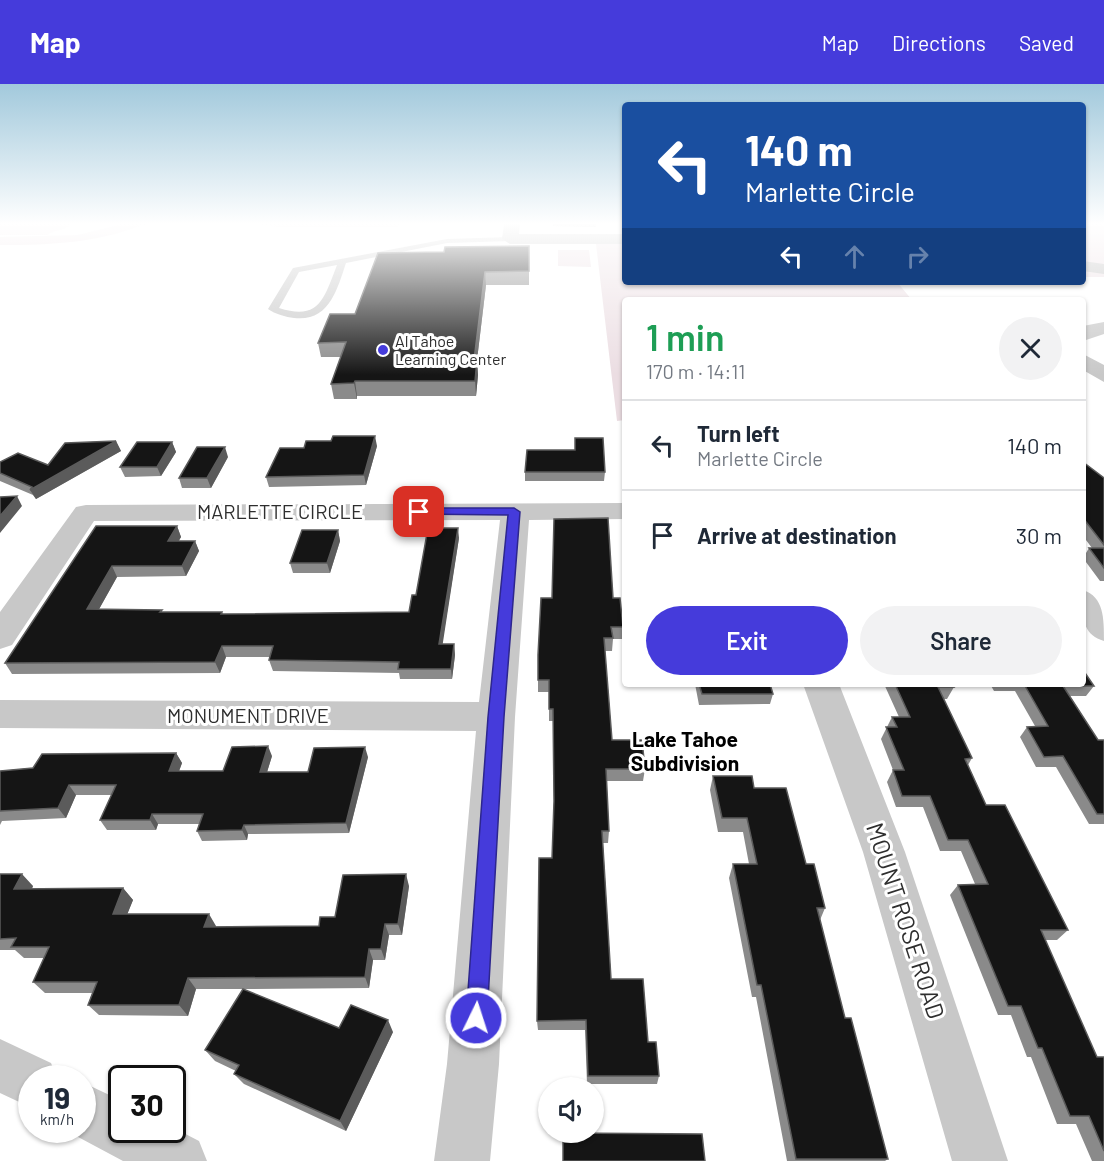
<!DOCTYPE html>
<meta charset="utf-8">
<style>
:root{--surface:#fff;--page:#f2f2f3;--text:#1f2937;--muted:#747a83;--line:#e0e1e3;--accent:#453bdb}
body{margin:0;font-family:Barlow,sans-serif;background:var(--page);color:var(--text);height:100vh;display:flex;flex-direction:column;font-size:22px;white-space:nowrap}
*{box-sizing:border-box;margin:0}
p{font-size:20px;color:var(--muted)}
.icon{flex:none;width:33px;height:33px;fill:none;stroke:currentColor;stroke-width:2;stroke-linecap:round;stroke-linejoin:round}
.map{position:relative;flex:1;overflow:hidden}
.side{position:absolute;left:622px;top:213px;width:464px;height:390px;display:flex;flex-direction:column;background:var(--surface);border-radius:6px;box-shadow:0 2px 4px #0004}
.side>*{flex:none}
.hud{position:absolute;left:622px;top:18px;width:464px;height:183px;border-radius:6px;box-shadow:0 2px 4px #0004;background:#1a4fa0;color:#fff;overflow:hidden}
.tools{position:absolute;left:538px;top:993px;display:grid;gap:12px}
.tools a{display:grid;place-items:center;width:66px;height:66px;border-radius:50%;background:var(--surface);box-shadow:0 2px 4px #0004;font-size:30px}
.speed{position:absolute;left:18px;top:981px;display:flex;gap:12px;font-size:30px;font-weight:700;text-align:center}
.speed>*{display:grid;place-content:center;width:78px;height:78px;border-radius:50%;background:var(--surface);box-shadow:0 2px 4px #0004;line-height:1}
.speed small{font-size:15px;font-weight:400}
.speed .limit{border:3px solid #111;border-radius:9px;background:#fff;color:#111}
.pin{position:absolute;display:grid;place-items:center;width:51px;height:51px;color:#fff;margin:-26px;border-radius:12px;box-shadow:0 3px 9px #0006}
.me{position:absolute;width:66px;margin:-33px;rotate:4deg;stroke-linejoin:round;filter:drop-shadow(0 0 4px #0008)}
.turn{display:flex;align-items:center;gap:21px;height:126px;padding:0 24px;font-size:27px}
.turn .icon{width:78px;height:78px;stroke-width:2.5}
.turn b{display:block;font-size:42px;line-height:51px}
.lanes{display:flex;align-items:center;height:57px;padding:0 24px;background:#0003;justify-content:center;gap:30px;direction:ltr}
.lanes .off{opacity:.35}
.round{display:grid;place-items:center;flex:none;width:63px;height:63px;border-radius:32px;background:var(--page)}
.overview{display:flex;align-items:center;justify-content:space-between;height:102px;padding:0 24px}
h1{font-size:36px;font-weight:600;line-height:45px;color:#1e9e55}
.cta{display:flex;gap:12px;margin-top:auto;padding:12px 24px}
.cta a{flex:1;height:69px;border-radius:36px;background:var(--accent);color:#fff;font-size:24px;font-weight:600;line-height:69px;text-align:center}
.cta a+a{background:var(--page);color:var(--text)}
ul{padding:0;list-style:none}
li{display:flex;align-items:center;gap:18px;height:90px;padding:0 24px;border-top:2px solid var(--line)}
li div{flex:1}
li b{display:block;font-size:22px}
li em{font-style:normal}
header{display:flex;align-items:center;gap:36px;box-sizing:border-box;height:84px;padding:0 30px;background:var(--accent);color:#fff}
header strong{font-size:28px}
nav{display:flex;gap:33px;margin-inline-start:auto;font-size:21px}
.map>svg:first-child{display:block}
.green{fill:#ebdde2}
.lines{fill:none;stroke-linecap:round;stroke-linejoin:round}
.lane{fill:#c8c8c8;fill-rule:evenodd}
.street{fill:#c8c8c8;fill-rule:evenodd}
.secondary{fill:#b8b8b8;fill-rule:evenodd}
.wall{fill:#8a8a8a}
.shaded-wall{fill:#5b5b5b}
.building{fill:#151515;stroke:#5b5b5b;stroke-width:1.5}
.route{fill:#453bdb;stroke:#2d268e;stroke-width:1.5}
.poi-dot{fill:#453bdb;stroke:#fff;stroke-width:2}
.labels{text-anchor:middle;stroke-width:6;stroke-linejoin:round;paint-order:stroke}
.far-poi-label{font-size:16px;fill:#2e2e2e;stroke:#fff;text-anchor:start}
.street-label{font-size:20px;fill:#2e2e2e;stroke:#fff}
.neighbourhood-label{font-size:21px;font-weight:bold;fill:#000;stroke:#fff}
.near-street-label{font-size:24px;fill:#2e2e2e;stroke:#fff}
</style>
<header>
<strong>Map</strong>
<nav><a>Map</a><a>Directions</a><a>Saved</a></nav>
</header>
<div class="map">
<svg width="1104" height="1077" viewBox="0 0 1104 1077">
<rect width="100%" height="100%" fill="#fff"/>
<path class="green" d="M0,140H72C62,148 55,145 47,151H0Z
M122,140H145C98,159 51,161 0,161V153L78,151Z
M259,140H399L398,143H278Z
M1083,140H1104V193H1083Z
M596,160H625L626,198H897L912,216H626L625,336L617,337Z
M558,166H589L591,183L558,182Z"/>
<g class="lines">
<path class="lane" d="M510,153L513,157L447,159L346,179C337,206 329,238 294,234C286,233 275,230 268,225L293,184L447,155ZM337,181C324,214 320,237 279,224L299,188Z"/>
<path class="street" d="M1104,238V250L1083,257V242Z
M1083,270L1104,281V298L1083,286Z
M626,419V435L529,436L515,633L499,980L490,1077H434L447,980L476,647L0,644V616L479,618L500,436L94,437L12,561L0,565V528L76,423L86,421Z
M1083,506C1104,513 1104,534 1104,557C1079,549 1083,528 1083,506Z
M803,600H839L905,768L1008,1077H952L863,768Z
M0,955L51,979L57,994H32V1024L0,1009Z
M82,998L122,1017V1046H172V1043L199,1057L207,1077H123L65,1046H82Z"/>
<path class="secondary" d="M504,140H520L519,150H626V160H510L502,155Z
M1083,177L1104,180V190L1083,187Z"/>
</g>
<path class="wall" d="M553,140H596V143L553,142Z
M529,162V201H486L477,276L478,291L476,312H357V315H334L331,300L341,273H321L318,259L355,230L444,168Z
M116,357L121,367L36,415L33,411L0,397V378L48,381Z
M172,358L176,368L161,392L125,393L120,383Z
M377,362L366,401L269,403L266,393L304,364Z
M228,373L211,404H182L179,394Z
M1083,378L1104,394V497H1100L1083,474L1089,464H1092L1083,452Z
M525,388H605L604,397H525Z
M96,442H177L181,453L178,457H195L199,467L186,492L117,493L99,525L163,528H222L223,530L409,528L416,511L459,454L442,560H454L455,571L452,595H400L399,589L273,587L269,576L270,573H226L220,589L12,590L5,579Z
M338,446L340,457L330,489H293L290,479Z
M613,514L623,543L622,555H613L612,567H605L612,656L645,685L643,697H606L609,747L608,759H603L611,895L648,958L659,992L657,1000H587L585,946H538L537,937L552,774L554,718L553,637H549V608H538V596Z
M695,600H770L773,610L770,620L699,621Z
M884,600H952L954,603L947,615H943L972,674L968,681L986,721L1068,846L1057,856H1045L1097,973H1104V1077H1092L1076,1040H1057L1031,973H1027L1011,931H998L950,811L958,801L975,800L961,767H940L923,723H896L887,698L893,686L881,655L892,633H899Z
M990,600H1083L1094,602L1086,612H1070L1098,656H1104V740H1089L1056,683H1036L1020,653L1027,643L1035,642L1015,607H994Z
M176,669L182,679L179,687H223L272,672L267,688H308L368,673L349,749L248,750L247,756L202,757L197,747L199,740H158L156,746H107L100,736L112,711H76L66,734L2,737L0,741V687Z
M713,692L754,704L806,780L825,824L820,836L845,934L888,1075L885,1077H787L756,913H752L729,794L733,780H749L743,748H718L710,706Z
M0,790L33,802L32,805L123,804L133,816L127,830L216,842V843L319,842L335,833L409,802L402,851H389L385,876H373L369,904L243,905L339,944L393,948L346,1047L244,1000L234,990L236,987L215,977L205,966L243,905H196L188,932L99,931L88,921L92,909H45L33,898L44,874H24L15,866H0Z"/>
<path class="shaded-wall" d="M485,188L486,201L477,276L478,291L476,312L474,276Z
M355,297L357,312V315L354,299Z
M375,352L377,362L366,401L364,391Z
M116,357L121,367L36,415L30,406Z
M172,358L176,368L161,392L157,383Z
M225,363L228,373L211,404L207,394Z
M17,412L22,422L0,449V432Z
M177,442L181,453L173,468L168,457Z
M458,444L459,454L441,571L439,560Z
M338,446L340,457L330,489L327,479Z
M195,457L199,467L186,492L182,482Z
M112,482L117,493L93,536L87,525Z
M454,560L455,571L452,595L451,585Z
M222,562L226,573L220,589L215,578Z
M268,662L272,672L264,698L260,688Z
M365,663L368,673L349,749L346,739Z
M176,669L182,679L175,698L169,687Z
M69,701L76,711L66,734L58,724Z
M152,730L158,740L156,746L150,736Z
M244,741L248,750L247,756L242,746Z
M22,790L33,802L26,817L14,805Z
M406,790L409,802L402,851L398,840Z
M123,804L133,816L123,841L113,830Z
M209,830L216,842L212,854L204,843Z
M385,840L389,851L385,876L381,865Z
M369,865L373,876L369,904L365,893Z
M188,894L196,905L188,932L179,921Z
M388,936L393,948L346,1047L340,1037Z"/>
<path class="building" d="M529,162V187L485,188L474,276H477L475,297H355L354,299L331,300L346,258L318,259L330,230H355L378,169L444,168L445,163Z
M333,352H375L364,391L266,393L280,364H304L306,357H331Z
M575,354H603L605,388H525L527,366H575Z
M116,357L30,406L32,403L0,389V378L18,369L48,381L65,359Z
M137,358H172L157,383H120Z
M197,363H225L207,394H179Z
M1083,378L1104,394V461L1083,434Z
M17,412L0,432V413Z
M608,434L613,514H620L623,543H611L613,554H604L612,656H642L645,685H606L609,747H602L611,895H643L648,958H656L659,992H588L586,936L537,937L539,774H552L554,717L553,625H549V596H538V571L541,514H552L554,435Z
M96,442H177L168,457H195L182,482H112L87,525L162,526L160,528H222L221,530L409,528L412,511H416L428,444H458L439,560H454L451,585H398L399,578L269,576L273,562H222L215,578L5,579Z
M302,446H338L327,479H290Z
M1089,464H1104V484Z
M1083,586L1094,602H1063L1098,656H1104V730H1097L1063,672L1044,673L1027,643L1048,642L1024,600H1083Z
M699,600H770L773,610H702Z
M895,600H952L954,603H938L972,674L965,675L986,721H1005L1068,846H1041L1097,973H1104V1067L1089,1032H1070L1042,964H1038L1021,922H1008L958,801L988,800L968,756H948L930,712H902L893,686H904L886,643H897L892,633H910Z
M268,662L260,688H308L314,664L365,663L346,739L244,741L242,746L197,747L203,730H152L150,736H100L116,701H69L58,724L0,727V687L33,684L42,670L176,669L169,687H223L232,663Z
M713,692H752L754,704H786L806,780H814L825,824H817L845,934H851L888,1075H796L761,901H757L733,780H757L747,734H722Z
M0,790H22L14,805L123,804L113,830H209L204,843L319,842L320,833H335L343,791L406,790L398,840H385L381,865H369L365,893L188,894L179,921H88L97,898H33L49,863H11L16,854L0,855Z
M243,905L339,944L351,921L388,936L340,1037L234,990L239,981L205,966Z
M563,1049L702,1050L705,1077H563Z"/>
<linearGradient id="sky" x2="0" y2="1"><stop stop-color="#a2c9dc"/><stop offset="0.48" stop-color="#fff"/><stop offset="1" stop-color="#fff" stop-opacity="0"/></linearGradient>
<rect width="1104" height="291" fill="url(#sky)"/>
<path class="route" d="M419,424H514L520,428L504,633L487,934L484,941L476,944L469,941L466,934L488,633L508,431L415,430V425Z"/>
<circle class="poi-dot" cx="383" cy="266" r="6"/>
<g class="labels">
<g class="far-poi-label">
<text x="395" y="263">Al Tahoe<tspan x="395" dy="18">Learning Center</tspan></text>
</g>
<g class="street-label">
<text x="280" y="435">MARLETTE CIRCLE</text>
<text x="248" y="639">MONUMENT DRIVE</text>
</g>
<g class="neighbourhood-label">
<text x="685" y="663">Lake Tahoe<tspan x="685" dy="24">Subdivision</tspan></text>
</g>
<g class="near-street-label">
<text transform="translate(905 837) rotate(72)" y="8">MOUNT ROSE ROAD</text>
</g>
</g>
</svg>
<div class="tools">
<a><svg class="icon" aria-label="sound" viewBox="0 0 24 24"><path d="M4 9h4l5-4v14l-5-4H4zM17 9q2 3 0 6"/></svg></a>
</div>
<div class="speed"><div>19<small>km/h</small></div><div class="limit">30</div></div>
<div class="pin" style="left:419px;top:428px;background:#d93025"><svg class="icon" aria-label="arrive" viewBox="0 0 24 24"><path d="M6 21V4h12l-3 4 3 4H6"/></svg></div>
<svg class="me" style="left:476px;top:934px" viewBox="-20 -20 40 40"><circle r="17" fill="#453bdb" stroke="#fff" stroke-width="3"/><path d="M0-11L8 9 0 5-8 9z" fill="#fff"/></svg>
<div class="hud">
<div class="turn"><svg class="icon" aria-label="left" viewBox="0 0 24 24"><path d="M17 20v-9H6M10 6l-5 5 5 5"/></svg><div><b>140 m</b>Marlette Circle</div></div>
<div class="lanes"><svg class="icon" aria-label="left" viewBox="0 0 24 24"><path d="M17 20v-9H6M10 6l-5 5 5 5"/></svg><svg class="icon off" aria-label="ahead" viewBox="0 0 24 24"><path d="M12 20V5M6 11l6-6 6 6"/></svg><svg class="icon off" aria-label="right" viewBox="0 0 24 24"><path d="M7 20v-9h11M14 6l5 5-5 5"/></svg></div>
</div>
<section class="side">
<div class="overview"><div><h1>1 min</h1><p>170 m · 14:11</p></div><a class="round"><svg class="icon" aria-label="close" viewBox="0 0 24 24"><path d="M6 6l12 12M18 6L6 18"/></svg></a></div>
<ul>
<li><svg class="icon" aria-label="left" viewBox="0 0 24 24"><path d="M17 20v-9H6M10 6l-5 5 5 5"/></svg><div><b>Turn left</b><p>Marlette Circle</p></div><em>140 m</em></li>
<li><svg class="icon" aria-label="arrive" viewBox="0 0 24 24"><path d="M6 21V4h12l-3 4 3 4H6"/></svg><div><b>Arrive at destination</b></div><em>30 m</em></li>
</ul>
<div class="cta"><a>Exit</a><a>Share</a></div>
</section>
</div>
